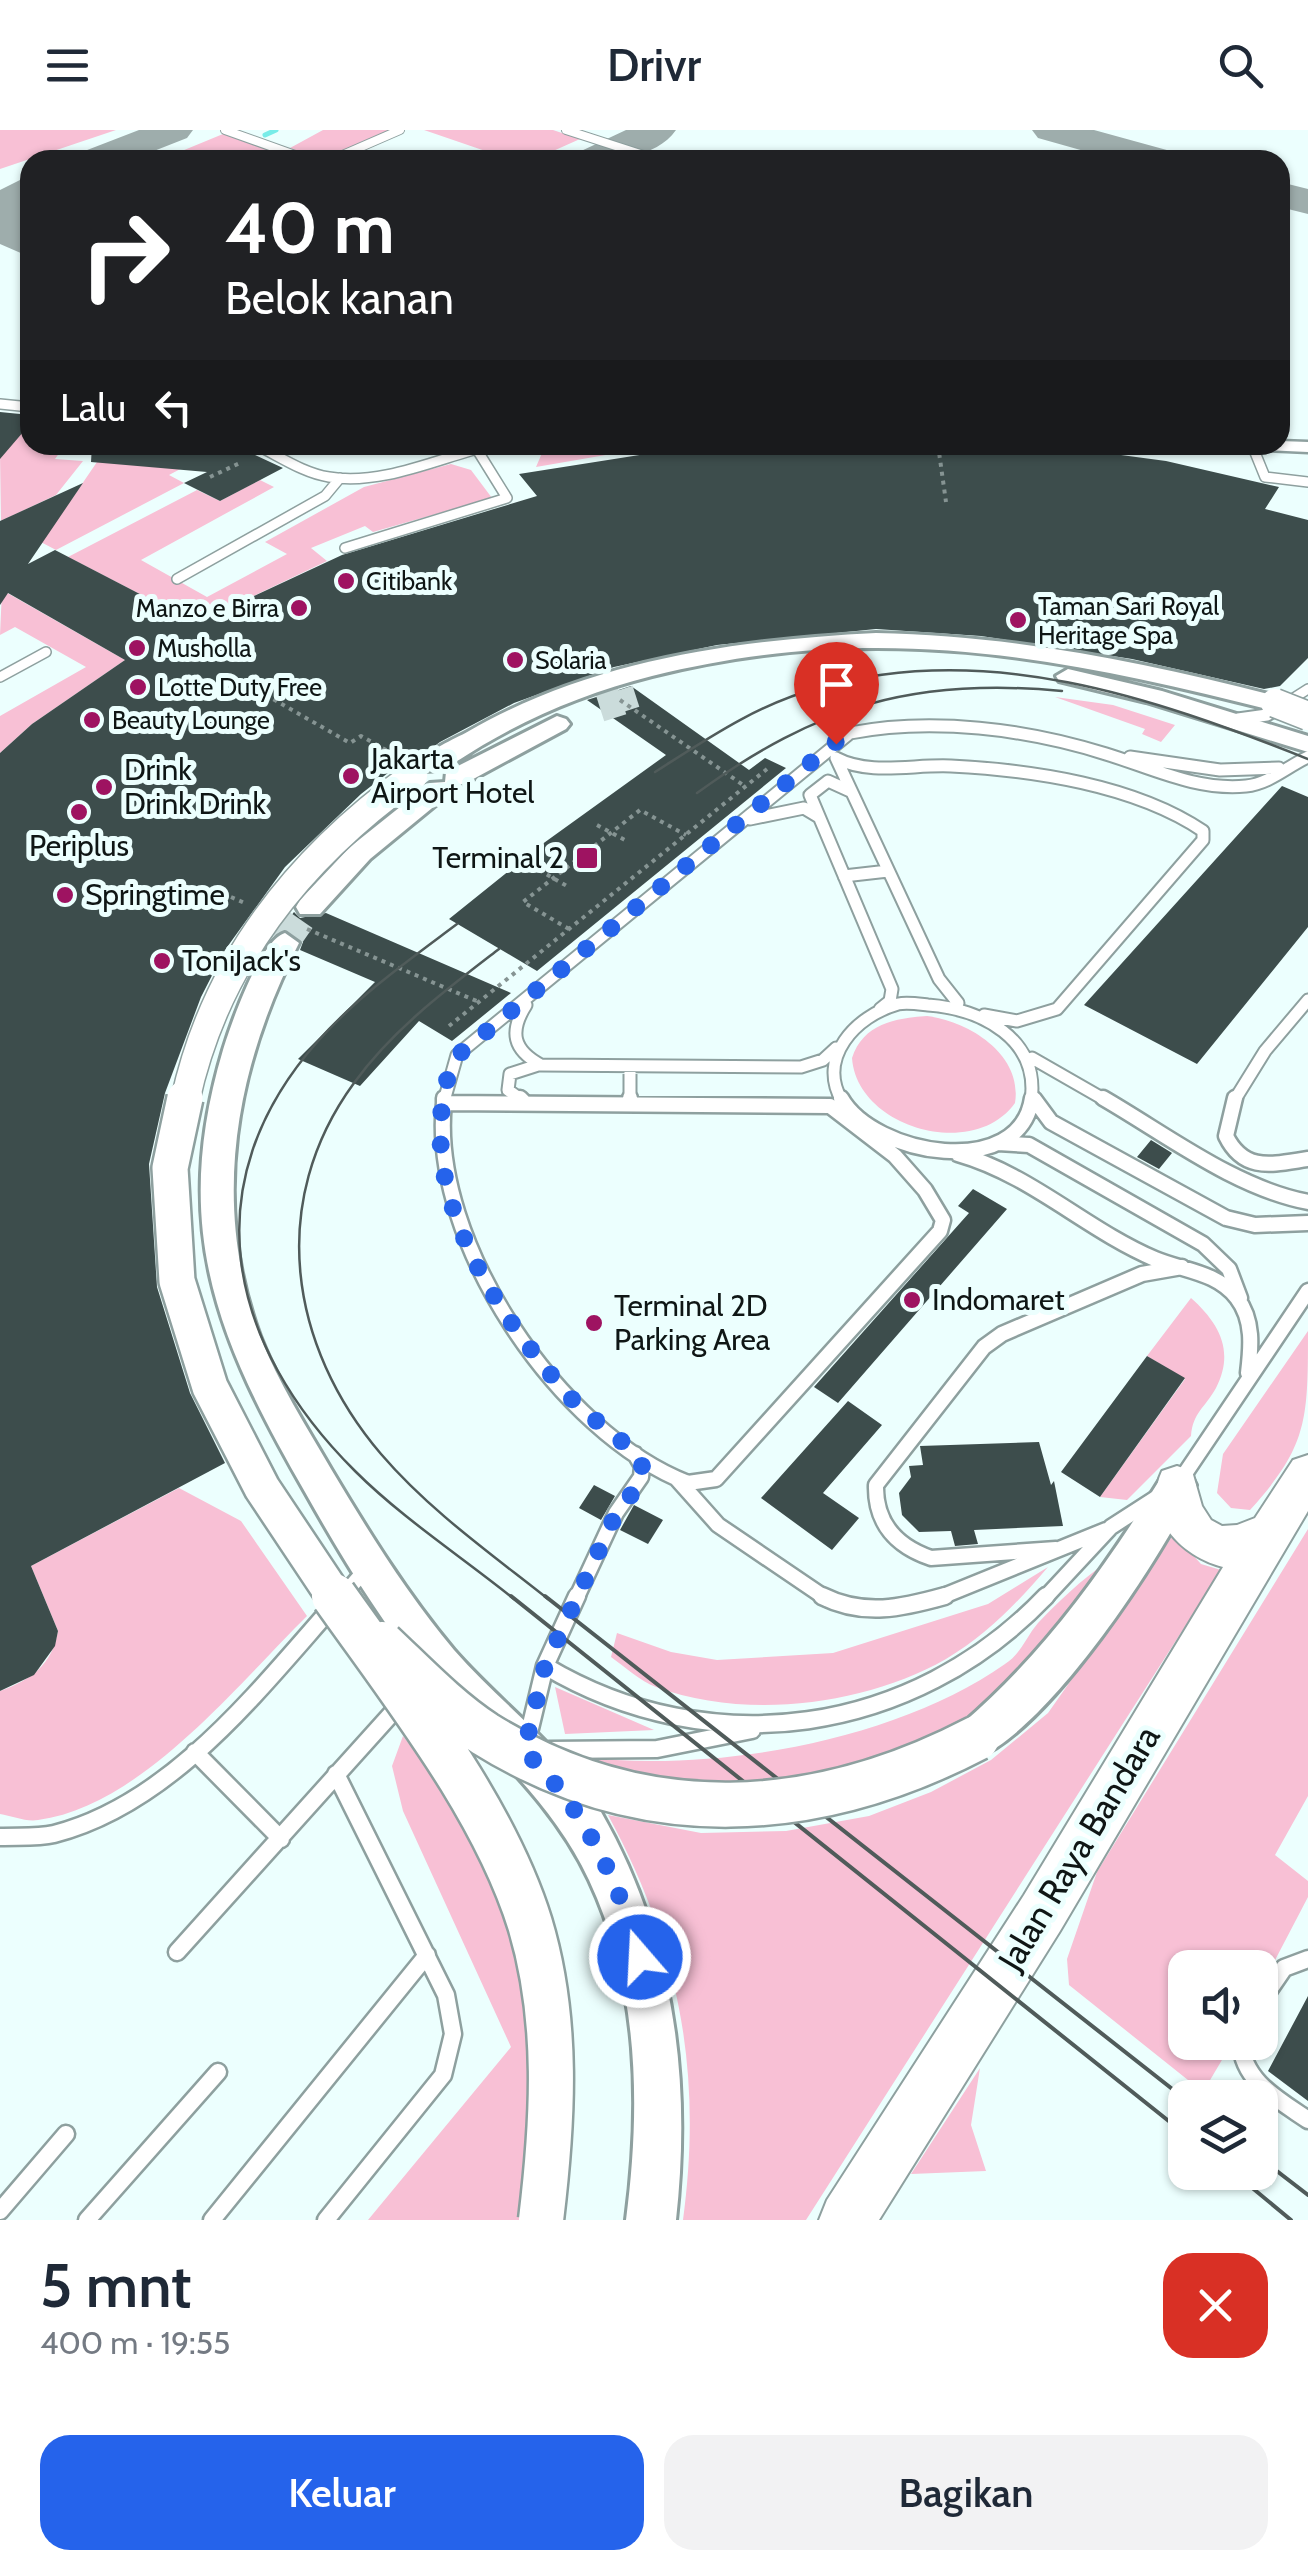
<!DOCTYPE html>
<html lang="id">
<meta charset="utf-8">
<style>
:root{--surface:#fff;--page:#f2f2f3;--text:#1f2937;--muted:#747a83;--accent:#2563eb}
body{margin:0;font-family:Cabin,sans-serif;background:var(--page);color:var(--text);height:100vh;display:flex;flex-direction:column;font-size:38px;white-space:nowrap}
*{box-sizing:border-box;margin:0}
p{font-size:32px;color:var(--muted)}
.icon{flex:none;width:55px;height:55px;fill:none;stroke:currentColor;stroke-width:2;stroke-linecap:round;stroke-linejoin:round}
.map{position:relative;height:2090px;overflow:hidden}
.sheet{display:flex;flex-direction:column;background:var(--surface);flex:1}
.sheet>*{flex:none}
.hud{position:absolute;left:20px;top:20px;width:1270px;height:305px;border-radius:30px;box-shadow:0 2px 8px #0004;background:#202124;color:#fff;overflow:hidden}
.fabs{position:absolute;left:1168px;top:1820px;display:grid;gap:20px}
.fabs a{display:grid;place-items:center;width:110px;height:110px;border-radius:20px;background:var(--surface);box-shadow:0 2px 8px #0004;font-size:50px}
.pin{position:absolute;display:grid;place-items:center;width:85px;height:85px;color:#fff;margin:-102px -42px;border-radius:50% 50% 50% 0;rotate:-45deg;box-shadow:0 0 10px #0007}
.pin .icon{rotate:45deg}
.me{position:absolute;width:110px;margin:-55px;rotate:341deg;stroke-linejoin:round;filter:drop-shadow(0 0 8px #0008)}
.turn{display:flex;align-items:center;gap:35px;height:210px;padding:0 40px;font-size:45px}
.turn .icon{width:130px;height:130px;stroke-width:2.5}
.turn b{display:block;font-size:70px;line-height:85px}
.then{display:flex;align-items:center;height:95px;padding:0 40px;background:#0003;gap:20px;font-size:38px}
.round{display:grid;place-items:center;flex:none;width:105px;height:105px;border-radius:30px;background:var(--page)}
.headline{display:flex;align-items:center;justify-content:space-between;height:170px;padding:0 40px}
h1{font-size:60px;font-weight:600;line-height:75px}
.cta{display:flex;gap:20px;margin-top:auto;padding:20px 40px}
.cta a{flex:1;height:115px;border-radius:30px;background:var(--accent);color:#fff;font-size:40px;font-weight:600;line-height:115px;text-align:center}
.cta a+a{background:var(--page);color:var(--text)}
header{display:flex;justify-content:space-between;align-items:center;height:130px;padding:0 40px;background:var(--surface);font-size:45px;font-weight:600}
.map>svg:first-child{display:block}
.green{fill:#f8c0d5}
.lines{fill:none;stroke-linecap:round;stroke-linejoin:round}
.stream{stroke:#78ece8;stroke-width:5}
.taxiway{fill:#9eadac;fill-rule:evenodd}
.building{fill:#3d4d4c}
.secondary-tunnel-far1{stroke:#cbdcdb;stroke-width:22;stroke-dasharray:22 11;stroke-linecap:butt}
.secondary-tunnel{stroke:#cbdcdb;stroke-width:28;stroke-dasharray:28 14;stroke-linecap:butt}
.lane-far4-casing{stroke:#8ea09f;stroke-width:10}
.lane-far3-casing{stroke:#8ea09f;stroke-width:12}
.lane-far2-casing{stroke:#8ea09f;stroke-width:15}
.lane-far1-casing{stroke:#8ea09f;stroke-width:19}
.lane-casing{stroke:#8ea09f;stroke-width:21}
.street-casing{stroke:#8ea09f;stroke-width:5}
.secondary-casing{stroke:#8ea09f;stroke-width:6}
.primary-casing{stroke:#8ea09f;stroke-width:4}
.path{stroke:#869493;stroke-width:4;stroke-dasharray:4 5;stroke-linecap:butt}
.lane-far4{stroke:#fff;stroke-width:8}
.lane-far3{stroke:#fff;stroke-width:9}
.lane-far2{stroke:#fff;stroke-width:11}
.lane-far1{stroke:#fff;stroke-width:14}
.lane{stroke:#fff;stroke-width:16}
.street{fill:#fff;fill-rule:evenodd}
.secondary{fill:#fff;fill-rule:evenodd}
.primary{fill:#fff;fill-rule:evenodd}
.tram-far1{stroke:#505b5a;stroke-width:2.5}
.tram{stroke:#505b5a;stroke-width:4}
.secondary-bridge-far2-casing{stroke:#8ea09f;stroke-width:31;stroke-linecap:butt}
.secondary-bridge-far1-casing{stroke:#8ea09f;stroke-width:40;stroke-linecap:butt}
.secondary-bridge-casing{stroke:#8ea09f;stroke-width:49;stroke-linecap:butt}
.secondary-bridge-far2{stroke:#fff;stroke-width:28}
.secondary-bridge-far1{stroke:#fff;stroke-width:35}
.secondary-bridge{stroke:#fff;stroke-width:44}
.route{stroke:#2563eb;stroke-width:18;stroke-dasharray:0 32.4}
.poi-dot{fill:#9e1361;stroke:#ecfffe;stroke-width:4}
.labels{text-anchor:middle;stroke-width:10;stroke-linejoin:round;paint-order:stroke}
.far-poi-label{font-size:25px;fill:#0f1615;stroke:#ecfffe;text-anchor:start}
.poi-label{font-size:30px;fill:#0f1615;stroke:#ecfffe;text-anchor:start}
.near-street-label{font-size:35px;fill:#0f1615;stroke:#ecfffe}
</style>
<header><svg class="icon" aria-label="menu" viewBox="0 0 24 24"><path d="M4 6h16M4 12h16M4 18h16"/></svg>Drivr<svg class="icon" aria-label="search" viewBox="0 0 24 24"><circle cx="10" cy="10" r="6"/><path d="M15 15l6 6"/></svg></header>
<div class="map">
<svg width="1308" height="2090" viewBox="0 0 1308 2090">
<rect width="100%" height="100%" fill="#ecfffe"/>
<path class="green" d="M0,0H116L0,39Z
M323,0H390C359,14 325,34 290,18Z
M424,0H553L580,9L533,30H486L497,25Z
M223,4L296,30H160Z
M25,300L30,301V315H65L55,329L83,331L56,365L1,391L0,323Z
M556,315H651L652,317L536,337L542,323Z
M205,326L169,345L184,353L56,420L16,399L71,370L97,332Z
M451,334L471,340L492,368L373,402L365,396L311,418L327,431L209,487L200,482L188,489L68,427L197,360L220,371L260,350L274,357L141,430L207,467L287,424L265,412L364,357Z
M2,460L125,530L32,594L0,623V586L86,537L15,497L0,505Z
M1055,567L1113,575L1175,595L1161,612L1142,604L1145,599Z
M927,886C968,891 1023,924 1015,973C974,1031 857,998 852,928C863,894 895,888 927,886Z
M1191,1168C1219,1193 1235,1221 1216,1258C1205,1278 1193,1282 1191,1306L1127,1370L1100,1367L1185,1249L1147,1226Z
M1308,1201C1308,1290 1308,1316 1250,1380L1231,1378L1217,1363L1223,1324Z
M179,1358L241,1391L307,1486C237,1555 140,1677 38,1690C26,1692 12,1686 0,1684V1561C31,1550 52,1535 58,1501L31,1436Z
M1308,1399V1666L1275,1725L1308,1751V1767L1260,1859V1838H1185V1912L1232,1913L1203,1962L1069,1855L1067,1829L1097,1742Z
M1174,1404L1201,1434L1221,1440L806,2090H683C703,1942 679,1816 608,1685L701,1703L786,1701L869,1686L931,1662L991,1630L1048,1583Z
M1106,1433L1056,1513L953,1603L834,1650L704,1658L628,1643L582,1627C713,1643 896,1611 1005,1534C1021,1524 1026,1507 1038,1493C1057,1473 1083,1448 1106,1433Z
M1048,1437C1017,1473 987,1505 946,1529C863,1576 745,1590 656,1557C640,1551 625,1537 611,1527L617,1503L671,1522L717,1530L833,1523L988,1474Z
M555,1557L654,1600L565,1604Z
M403,1606C491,1718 534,1824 536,1967C537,2007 526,2050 521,2090H368L511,1917L403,1681L392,1636Z
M980,1938L971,1995L986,2041L911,2044Z"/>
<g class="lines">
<path class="stream" d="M265,5L276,0"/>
<path class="taxiway" d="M139,0H193L187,8L131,30H76L82,22Z
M626,0H676C654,31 607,30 573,30L579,22Z
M1032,0H1094L1174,22L1180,30H1116L1038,8Z
M30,45V76L25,89L30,96V127L0,114V60Z
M1280,52L1308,59V84L1280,77Z"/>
</g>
<path class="building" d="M0,282L30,285V294L0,329Z
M92,315H234L283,338L220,371L184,353L207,342L91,332Z
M1046,315L1166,331L1279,357L1265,379L1308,390V528L1280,556L1264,559L1132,529L981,506L876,499L717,515L614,537L514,573L440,612L417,629L402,632L361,664L285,737L225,820L201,867L165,963L149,1034L157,1157L190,1263L225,1333L31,1436L58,1501L55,1516L34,1545L0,1561V623L32,594L125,530L8,463L0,475V391L83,353L28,434L55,420L188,489L200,482L209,487L342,425L537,366L519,344L703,315Z
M631,556L749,640L765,628L786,638L537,841L449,789L541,715L666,625L587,570Z
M1282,656L1308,667V797L1197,934L1084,875Z
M294,782L300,788L326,783L511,863L452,911L419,891L360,956L298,929L375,852L300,820L303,812L287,800L278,803Z
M1151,1010L1172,1023L1159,1039L1137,1027Z
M973,1059L1007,1079L838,1273L814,1257L969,1083L958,1076Z
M1147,1226L1185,1248L1100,1367L1061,1342Z
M848,1271L882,1295L823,1363L859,1388L832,1420L761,1368Z
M1039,1312L1051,1355L1054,1351L1063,1396L974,1400L978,1414L955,1416L951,1401L919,1402L902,1385L899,1363L911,1347L909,1336L923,1335L920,1316Z
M594,1355L615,1366L601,1390L579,1378Z
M634,1375L663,1390L648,1414L620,1400Z
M1308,1866V1971L1268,1941Z"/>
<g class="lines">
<path class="secondary-tunnel-far1" d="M615,573L643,564"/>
<path class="secondary-tunnel" d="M600,578L622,571
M285,813L310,777"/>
<defs>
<path id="lane-far4" d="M225,0L309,30
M566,0L659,30
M331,30L400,0"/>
<path id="lane-far3" d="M0,274L30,277
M256,315C279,326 303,343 329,347C383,356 441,327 492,315
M1252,315L1265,347L1308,352
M345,418L507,368L476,318
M177,449L325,366L340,348
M0,547L46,522
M1286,573L1308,559"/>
<path id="lane-far2" d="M1238,589L1267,585L1290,571
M1130,627L1220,640L1279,638
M836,628C870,646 914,634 951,636C1032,640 1135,655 1203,701V710L1057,879L1017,891L984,885
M836,628L939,849L958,873
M850,661L828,651L810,665L892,859L890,871L880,879
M750,689L804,678L819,687
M844,746L888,741
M526,875C509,902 513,920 541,935L801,937L823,930L836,918
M1032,928L1107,971
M630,936V971
M444,971L457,925L850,603C932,587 1027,599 1106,624C1152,638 1197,661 1246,656C1269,654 1288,636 1308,627
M523,971L508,960L510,944L538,935
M842,971C817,928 855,886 898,874C907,872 919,874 928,875C982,879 1040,909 1031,971
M1234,971L1265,921L1308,870"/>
<path id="lane-far1" d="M520,968L523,971
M630,968V973
M841,968C874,1026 1020,1051 1032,968
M1103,968C1167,1005 1235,1058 1308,1072
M1235,968L1226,1006C1244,1043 1273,1034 1308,1029
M1034,969L1051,992L1226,1088L1255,1095L1308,1093
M444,973L830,976L895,1026L925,1060L943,1090L940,1101L716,1349L688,1353C559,1303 429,1111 444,973Z
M444,973V968
M998,1013L1029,1015L1203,1114L1229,1139L1240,1168
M958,1024C1032,1045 1085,1099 1155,1129C1184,1141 1217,1142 1237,1168C1254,1190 1251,1218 1248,1243
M677,1349L718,1395L827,1469
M1180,1351L1308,1161
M1056,1419L931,1428C896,1416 875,1393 876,1355L984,1217L1002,1204L1142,1144L1182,1137
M340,1469L367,1438
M576,1469L616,1383L641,1347L642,1336L635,1324
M936,1469L1106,1400
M1044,1469L1111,1397L1156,1368"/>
<path id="lane" d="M822,1466C864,1487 902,1478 945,1466
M545,1536C711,1635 913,1605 1046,1466
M527,1611L545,1536L577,1466
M549,1620L657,1619L752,1600
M195,1622L281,1709
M0,1707C17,1706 37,1708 54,1704C175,1673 263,1554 342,1466
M177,1822L403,1571
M1260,1873L1284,1838L1308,1829
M1241,1912C1242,1951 1279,1970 1308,1990
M0,2081L66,2004
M87,2090L218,1942
M212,2090L427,1825
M326,2090L443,1945L453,1904L446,1865L336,1644"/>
<path id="street" d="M1280,311L1308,312V322L1266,320L1258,315H1280Z"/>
<path id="secondary" d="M876,503C1019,506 1145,532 1284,568L1288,573L1275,581C1057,526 876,490 652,546C593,561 535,584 483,615C465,625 443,645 422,640L418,634C429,619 453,610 469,601C592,530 736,510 876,503Z
M1068,539L1162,561L1308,606V622L1146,572L1059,551L1056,546Z
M557,586L566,589L570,594L566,599L464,654L449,655L448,665L370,729L320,784H300L296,777L300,770L350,717L430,653L445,652L446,642Z
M285,803L299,813C236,936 210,1072 260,1206C278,1252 306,1296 331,1339C368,1401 407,1464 454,1520C502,1575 564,1618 601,1682C673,1808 692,1947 676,2090H626C641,1976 639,1856 589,1750C550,1667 482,1615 425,1545C379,1489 341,1426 305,1362C217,1209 170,1098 223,920C231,894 260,810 285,803Z
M1177,1338L1190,1343L1196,1355C1162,1428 1050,1598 977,1628L962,1622L956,1608L962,1594C1046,1522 1106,1436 1164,1343Z"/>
<path id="primary" d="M1308,1325V1381L1060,1801L879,2090H819L827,2070L1024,1765L1223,1437C1182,1427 1141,1386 1162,1341L1177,1336L1192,1341L1202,1376L1211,1390L1222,1396L1237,1395L1255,1388L1293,1330Z"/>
</defs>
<use href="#lane-far4" class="lane-far4-casing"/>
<use href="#lane-far3" class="lane-far3-casing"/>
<use href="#lane-far2" class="lane-far2-casing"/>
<use href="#lane-far1" class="lane-far1-casing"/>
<use href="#lane" class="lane-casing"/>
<use href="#street" class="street-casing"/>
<use href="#secondary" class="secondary-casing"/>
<use href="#primary" class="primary-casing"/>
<path class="path" d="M938,315L946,372
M101,318L104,315
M210,347L242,332
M250,556L350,613L361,606L395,625
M620,570L746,657
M597,695L625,710
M539,740L567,756
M231,767L247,774
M307,799L479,872
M569,799L523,772L640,680L686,705
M449,896L767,639"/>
<use href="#lane-far4" class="lane-far4"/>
<use href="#lane-far3" class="lane-far3"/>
<use href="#lane-far2" class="lane-far2"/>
<use href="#lane-far1" class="lane-far1"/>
<use href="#lane" class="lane"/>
<use href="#street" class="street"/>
<use href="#secondary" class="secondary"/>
<use href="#primary" class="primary"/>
<path class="tram-far1" d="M655,642C707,609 758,574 818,558C986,510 1152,567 1308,629
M697,663C817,576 914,547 1062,561
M457,794C409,830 358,866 318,911C191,1054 228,1215 355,1341C402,1388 462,1427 514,1469
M499,819C447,859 393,899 354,953C267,1072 289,1216 381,1324C429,1380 490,1423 548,1469"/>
<path class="tram" d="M511,1466L1185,2004
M545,1466L1185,1969
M1260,2028L1308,2065
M1233,2042L1291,2090"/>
<defs>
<path id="secondary-bridge-far2" d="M1275,573L1308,586
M185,971C215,832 299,728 413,646"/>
<path id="secondary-bridge-far1" d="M185,968L170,1038L177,1151L210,1257L262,1358L336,1469"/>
<path id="secondary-bridge" d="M334,1466C404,1565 494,1678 530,1794C559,1890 553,1991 541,2090
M382,1514C415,1545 447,1579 485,1604C644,1703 816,1692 977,1608"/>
</defs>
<use href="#secondary-bridge-far2" class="secondary-bridge-far2-casing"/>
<use href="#secondary-bridge-far1" class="secondary-bridge-far1-casing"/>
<use href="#secondary-bridge" class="secondary-bridge-casing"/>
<use href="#secondary-bridge-far2" class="secondary-bridge-far2"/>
<use href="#secondary-bridge-far1" class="secondary-bridge-far1"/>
<use href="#secondary-bridge" class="secondary-bridge"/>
</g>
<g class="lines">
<path class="route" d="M640,1827C619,1752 582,1674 524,1621L545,1536L616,1384L638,1356L642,1336C626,1307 593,1293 571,1268C501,1189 420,1072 445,960C448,947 449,935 458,925L838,610L836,614"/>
</g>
<g class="poi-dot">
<circle cx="346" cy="451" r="10"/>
<circle cx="299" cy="478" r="10"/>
<circle cx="1018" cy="490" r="10"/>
<circle cx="137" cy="518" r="10"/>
<circle cx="515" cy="530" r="10"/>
<circle cx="138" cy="557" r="10"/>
<circle cx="92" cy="590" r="10"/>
<circle cx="351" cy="646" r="10"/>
<circle cx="104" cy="657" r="10"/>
<circle cx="79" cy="682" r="10"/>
<rect x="575" y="716" width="24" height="24" rx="5"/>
<circle cx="65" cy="765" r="10"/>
<circle cx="162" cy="831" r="10"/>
<circle cx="912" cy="1170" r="10"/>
<circle cx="594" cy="1193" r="10"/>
</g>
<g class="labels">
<g class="far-poi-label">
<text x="366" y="460">Citibank</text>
<text x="1038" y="485">Taman Sari Royal<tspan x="1038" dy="29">Heritage Spa</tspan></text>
<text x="279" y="487" text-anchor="end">Manzo e Birra</text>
<text x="157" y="527">Musholla</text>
<text x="535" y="539">Solaria</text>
<text x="158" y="566">Lotte Duty Free</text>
<text x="112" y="599">Beauty Lounge</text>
</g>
<g class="poi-label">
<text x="371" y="639">Jakarta<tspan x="371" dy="34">Airport Hotel</tspan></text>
<text x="124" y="650">Drink<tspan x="124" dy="34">Drink Drink</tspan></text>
<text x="79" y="726" text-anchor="middle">Periplus</text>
<text x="564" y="738" text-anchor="end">Terminal 2</text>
<text x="85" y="775">Springtime</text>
<text x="182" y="841">ToniJack's</text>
<text x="932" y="1180">Indomaret</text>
<text x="614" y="1186">Terminal 2D<tspan x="614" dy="34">Parking Area</tspan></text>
</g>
<g class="near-street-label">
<text transform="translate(1079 1718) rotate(-59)" y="12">Jalan Raya Bandara</text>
</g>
</g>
</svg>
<div class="fabs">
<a><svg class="icon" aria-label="sound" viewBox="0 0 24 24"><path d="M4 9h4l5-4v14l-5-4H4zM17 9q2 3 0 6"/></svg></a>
<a><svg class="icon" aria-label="layers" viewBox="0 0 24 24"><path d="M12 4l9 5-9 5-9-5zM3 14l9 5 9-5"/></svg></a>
</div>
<div class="pin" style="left:836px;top:614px;background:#d93025"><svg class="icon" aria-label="arrive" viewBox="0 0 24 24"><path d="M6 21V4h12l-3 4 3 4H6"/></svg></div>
<svg class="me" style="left:640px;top:1827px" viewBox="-20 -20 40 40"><circle r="17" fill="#2563eb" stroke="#fff" stroke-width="3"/><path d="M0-11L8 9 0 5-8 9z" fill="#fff"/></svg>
<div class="hud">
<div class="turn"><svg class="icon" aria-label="right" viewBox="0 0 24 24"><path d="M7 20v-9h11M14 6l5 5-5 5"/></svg><div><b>40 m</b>Belok kanan</div></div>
<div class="then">Lalu<svg class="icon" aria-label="left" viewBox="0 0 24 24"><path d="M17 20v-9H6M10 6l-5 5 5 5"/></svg></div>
</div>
</div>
<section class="sheet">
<div class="headline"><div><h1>5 mnt</h1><p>400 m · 19:55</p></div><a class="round" style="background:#d93025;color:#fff"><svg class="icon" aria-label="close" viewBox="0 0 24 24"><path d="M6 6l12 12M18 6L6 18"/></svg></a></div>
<div class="cta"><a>Keluar</a><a>Bagikan</a></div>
</section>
